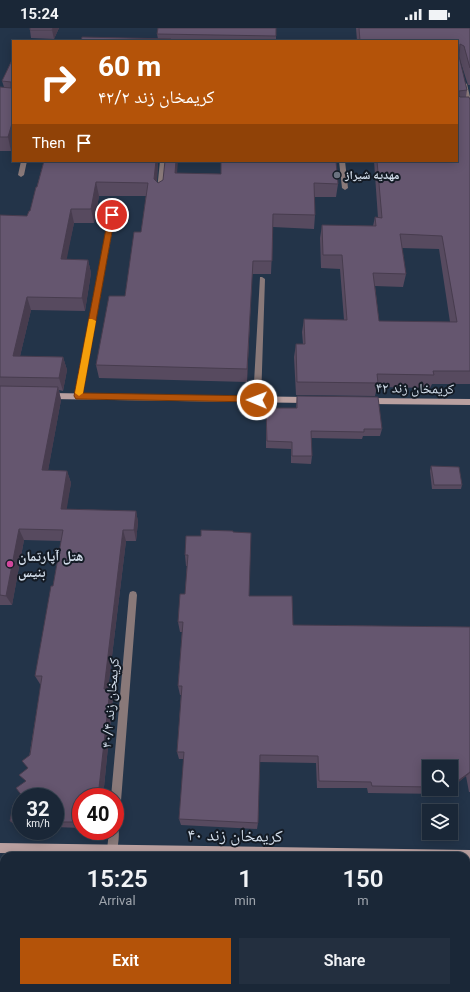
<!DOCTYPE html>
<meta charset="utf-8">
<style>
:root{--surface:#1a2737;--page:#232f3f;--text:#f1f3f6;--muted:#9fa5ad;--line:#384452;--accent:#b45309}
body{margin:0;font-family:Roboto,"Noto Naskh Arabic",sans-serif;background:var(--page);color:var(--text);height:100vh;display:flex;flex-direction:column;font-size:15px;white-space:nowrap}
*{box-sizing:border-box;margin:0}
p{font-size:13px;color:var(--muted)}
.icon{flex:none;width:22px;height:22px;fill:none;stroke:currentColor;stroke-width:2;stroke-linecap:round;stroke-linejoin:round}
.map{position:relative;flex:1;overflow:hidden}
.sheet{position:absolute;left:0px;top:824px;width:470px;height:140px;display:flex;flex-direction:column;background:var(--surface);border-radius:12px 12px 0 0;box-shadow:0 2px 10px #0003,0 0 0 1px var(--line)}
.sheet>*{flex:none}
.hud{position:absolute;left:12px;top:12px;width:446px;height:122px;border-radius:0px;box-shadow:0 2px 10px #0003,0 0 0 1px var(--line);background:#b45309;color:#fff;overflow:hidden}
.buttons{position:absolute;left:422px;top:732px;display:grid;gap:8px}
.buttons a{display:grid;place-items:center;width:36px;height:36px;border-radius:0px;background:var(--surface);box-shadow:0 2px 10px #0003,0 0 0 1px var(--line);font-size:20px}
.speed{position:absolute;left:12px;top:760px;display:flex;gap:8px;font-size:20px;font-weight:700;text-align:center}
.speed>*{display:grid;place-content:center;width:52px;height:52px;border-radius:50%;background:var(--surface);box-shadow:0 2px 10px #0003,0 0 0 1px var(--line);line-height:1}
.speed small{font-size:10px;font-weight:400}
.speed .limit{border:6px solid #d22;background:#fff;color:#111}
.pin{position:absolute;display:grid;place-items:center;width:34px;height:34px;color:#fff;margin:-17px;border:2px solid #fff;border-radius:50%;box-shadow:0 1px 4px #0007}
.me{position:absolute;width:44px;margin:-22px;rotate:271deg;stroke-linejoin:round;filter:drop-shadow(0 0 3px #0008)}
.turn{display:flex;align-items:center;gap:14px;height:84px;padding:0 20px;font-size:18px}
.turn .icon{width:52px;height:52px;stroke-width:2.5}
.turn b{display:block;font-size:28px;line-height:34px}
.then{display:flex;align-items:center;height:38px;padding:0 20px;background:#0003;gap:8px;font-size:15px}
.eta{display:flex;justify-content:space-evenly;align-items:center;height:68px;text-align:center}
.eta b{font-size:24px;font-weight:600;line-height:28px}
.action{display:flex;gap:8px;margin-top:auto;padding:8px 20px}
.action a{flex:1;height:46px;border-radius:0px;background:var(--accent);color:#fff;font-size:16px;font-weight:600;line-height:46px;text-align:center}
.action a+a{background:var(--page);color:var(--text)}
.status{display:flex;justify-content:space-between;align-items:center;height:28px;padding:0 20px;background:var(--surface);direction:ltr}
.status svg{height:11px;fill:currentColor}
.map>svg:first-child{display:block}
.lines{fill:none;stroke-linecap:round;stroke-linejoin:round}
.street{fill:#897979;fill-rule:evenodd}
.secondary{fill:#b9a0a0;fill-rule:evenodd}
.wall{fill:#574a5f;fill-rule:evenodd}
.shaded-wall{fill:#473c4e}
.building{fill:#65566f;stroke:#473c4e;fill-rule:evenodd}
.route{fill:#b45309;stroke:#753606}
.slow{fill:#f59e0b}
.worship-dot{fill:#6b7280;stroke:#141b25;stroke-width:1.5}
.hotel-dot{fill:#d1479c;stroke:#141b25;stroke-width:1.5}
.labels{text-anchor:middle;stroke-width:4;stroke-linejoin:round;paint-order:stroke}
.far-poi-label{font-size:12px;font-weight:bold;fill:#d2ddea;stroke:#141b25;text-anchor:start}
.street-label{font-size:14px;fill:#d2ddea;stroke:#141b25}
.poi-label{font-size:14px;font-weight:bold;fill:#d2ddea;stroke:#141b25;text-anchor:start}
.near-street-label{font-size:17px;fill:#d2ddea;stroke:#141b25}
</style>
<div class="status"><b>15:24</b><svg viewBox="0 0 49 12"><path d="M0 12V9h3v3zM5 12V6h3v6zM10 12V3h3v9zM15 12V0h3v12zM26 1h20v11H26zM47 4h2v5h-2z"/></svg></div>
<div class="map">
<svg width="470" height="964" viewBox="0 0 470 964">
<rect width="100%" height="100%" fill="#233449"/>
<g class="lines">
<path class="street" d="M464,54L467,56L470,69V81L467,79L461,56Z
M21,133H27L24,147L21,149L18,147Z
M160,133H166L163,162L160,164L157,162Z
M339,133H345L348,160L345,162L342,160Z
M112,185L115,187L82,368L78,371L74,368L109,187Z
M260,249H262L265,251L261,372L257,375L253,372Z
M133,563L136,564L137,567L120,786L119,790L115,791V769H111L129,567L130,564Z
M115,798L118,799C120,806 118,819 116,826L112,827L108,826L107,822L109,803H115Z
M422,960H434V964H422Z"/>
<path class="secondary" d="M51,365L307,369L311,372L307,375L51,371L47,368Z
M369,370L470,371V377L369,376L365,373Z
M0,815L470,822V832H466V828H192L0,825Z"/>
</g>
<path class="wall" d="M30,0H59L54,11L31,10L30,2Z
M276,0V13H81L158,11L157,6Z
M356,0H470V57H468L460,32L459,31L467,62L466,69L470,72V356H432L430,360L377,359L375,368L296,367L294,329L296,316H303L302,304L304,291L344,292L340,241L321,240L320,210L322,197L373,198L375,189L378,190L374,133H457V13H357ZM402,220L439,221L450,294L379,293L375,258L403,259L406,246Z
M12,32L11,123H0V59H4L2,53Z
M44,133H158L157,154L158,155L177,145L221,146V133H338L337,135H336L338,156L336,169H315V187L314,201L273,199L271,246H252L247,354L99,350L96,337L125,268L141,204L146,168H99L94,195H74L66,231L88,232L91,245L85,283L31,282L20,328L63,329L67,342L63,363L59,362L61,372L48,442L67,443L71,455L66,481L136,483L138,494L136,513H126L108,661H110L113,669L103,769H81V800L55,799V769L25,754L41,656H40L35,648L53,558L61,513L24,512L12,577H0V187L27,188L30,183Z
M297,368L382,401L380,408H363L362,411L311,410L312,428L311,436L291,435V421L266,420V380H296Z
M431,438L462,457L461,461H432L430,443Z
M233,504L249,568L293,597L470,599V764H469L466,748L451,760V739H429V761H450L443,766L368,765L367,760H317L316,735L259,734L258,795L257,801L181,797L179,791L184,731H179L177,724L181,667H180L178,658L182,604H180L178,594L185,566L187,538H186L185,527L201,508Z
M21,770V798H16L10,793Z
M470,860V876L468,861Z
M466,909H470V962H466L465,960H466Z
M317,960H411V964H317Z"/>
<path class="shaded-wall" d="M53,0H59L54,11L52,2Z
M13,92V117L11,123L8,109Z
M156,133H158L156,165L154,151Z
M176,133H178L176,159L175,145Z
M96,154L99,168L94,195L91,181Z
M71,181L74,195L64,245L61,231Z
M88,232L91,245L85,283L82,270Z
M253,233L252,246L247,354V341Z
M27,269L31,282L17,341L13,328Z
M63,329L67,342L63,363L59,350Z
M58,359L61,372L46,454L42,442Z
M67,443L71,455L65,492L61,481Z
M136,483L138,494L136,513L134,502Z
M19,501L24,512L12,577L6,568Z
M123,502L126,513L107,669L104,661Z
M110,661L113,669L103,769H98Z
M470,744V745L466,748L451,760V758Z
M447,761H450L443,766Z"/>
<path class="building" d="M30,0H53L52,2H30Z
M158,0H276V8L157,6Z
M359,0H470V40L464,18L460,16L459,28L467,62L459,63V68L460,69H469L470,72V343H433L434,347L377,346L378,355L297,354L296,316H305L304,291L347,292L342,227H323L322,197L376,198L375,189L382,190L377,133H457V13H360ZM400,206L442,208L457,294L379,293L373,245L406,246Z
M82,9L171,11V13H81Z
M12,32H13V92L8,109H0V59L11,60V54L2,53Z
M44,133H156L154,151L158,155L163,152L165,133H176L175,145L221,146V133H336L338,156L314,155L315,187L273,186L272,233H253L247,341L96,337L109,268H125L134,204H141L148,155L96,154L91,181H71L61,231L88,232L82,270L27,269L13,328L63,329L59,350L0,349V187L27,188L29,183H30L36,159H37Z
M0,358L58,359L42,442L67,443L61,481L136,483L134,502H123L104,661H110L98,769H81V794H55V769H23L16,760L26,753L19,747L28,740L22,733L30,727L42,648H35L51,558H53L63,502L19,501L6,568L0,567Z
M297,368L378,369L382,401H364V404L311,403L312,428H292V414L267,413L266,380H297Z
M431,438L459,439L462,457H434Z
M201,502L233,503V504L251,505L249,568H292L293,597L470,599V744L451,758V739H429V759L372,758L371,754L319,753L318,728L260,727L258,795L179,791L184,724H177L182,658H178L183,594H178L180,566H185L188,527H185L186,508H201Z
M21,770V793H10L13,777Z
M466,909H470V947L466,912Z
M320,960H411V964H320Z"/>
<path class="route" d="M109,185H112L115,187L83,365L257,368L261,372L260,374L76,371L74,368Z"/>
<path class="slow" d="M89,291H92L96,293L83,365L79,368L75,365Z"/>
<circle class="worship-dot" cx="337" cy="147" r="4"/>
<circle class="hotel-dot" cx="10" cy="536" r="4"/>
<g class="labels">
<g class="far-poi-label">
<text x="345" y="151">مهدیه شیراز</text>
</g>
<g class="street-label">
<text transform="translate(415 360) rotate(1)" y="5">کریمخان زند ۴۲</text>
<text transform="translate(110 675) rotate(-85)" y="5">کریمخان زند ۴۰/۴</text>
</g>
<g class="poi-label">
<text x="18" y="533">هتل آپارتمان<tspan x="18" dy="16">بنیس</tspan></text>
</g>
<g class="near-street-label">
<text transform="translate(235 807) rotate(1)" y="6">کریمخان زند ۴۰</text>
</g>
</g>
</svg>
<div class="buttons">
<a><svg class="icon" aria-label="search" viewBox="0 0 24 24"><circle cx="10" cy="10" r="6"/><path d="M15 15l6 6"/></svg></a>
<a><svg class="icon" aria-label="layers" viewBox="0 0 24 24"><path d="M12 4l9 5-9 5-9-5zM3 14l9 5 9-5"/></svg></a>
</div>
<div class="speed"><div>32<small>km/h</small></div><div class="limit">40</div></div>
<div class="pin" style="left:112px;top:187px;background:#d93025"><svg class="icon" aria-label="arrive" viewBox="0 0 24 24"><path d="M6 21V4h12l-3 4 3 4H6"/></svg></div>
<svg class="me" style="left:257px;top:372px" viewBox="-20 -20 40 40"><circle r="17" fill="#b45309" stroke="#fff" stroke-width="3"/><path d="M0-11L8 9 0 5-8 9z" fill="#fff"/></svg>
<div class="hud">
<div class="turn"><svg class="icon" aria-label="right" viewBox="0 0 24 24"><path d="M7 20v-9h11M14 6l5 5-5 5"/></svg><div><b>60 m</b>کریمخان زند ۴۲/۲</div></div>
<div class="then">Then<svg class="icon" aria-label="arrive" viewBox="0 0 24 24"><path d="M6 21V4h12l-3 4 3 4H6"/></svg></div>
</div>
<section class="sheet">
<div class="eta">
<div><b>15:25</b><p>Arrival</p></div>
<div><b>1</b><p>min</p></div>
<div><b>150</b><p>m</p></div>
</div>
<div class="action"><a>Exit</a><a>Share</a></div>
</section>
</div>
